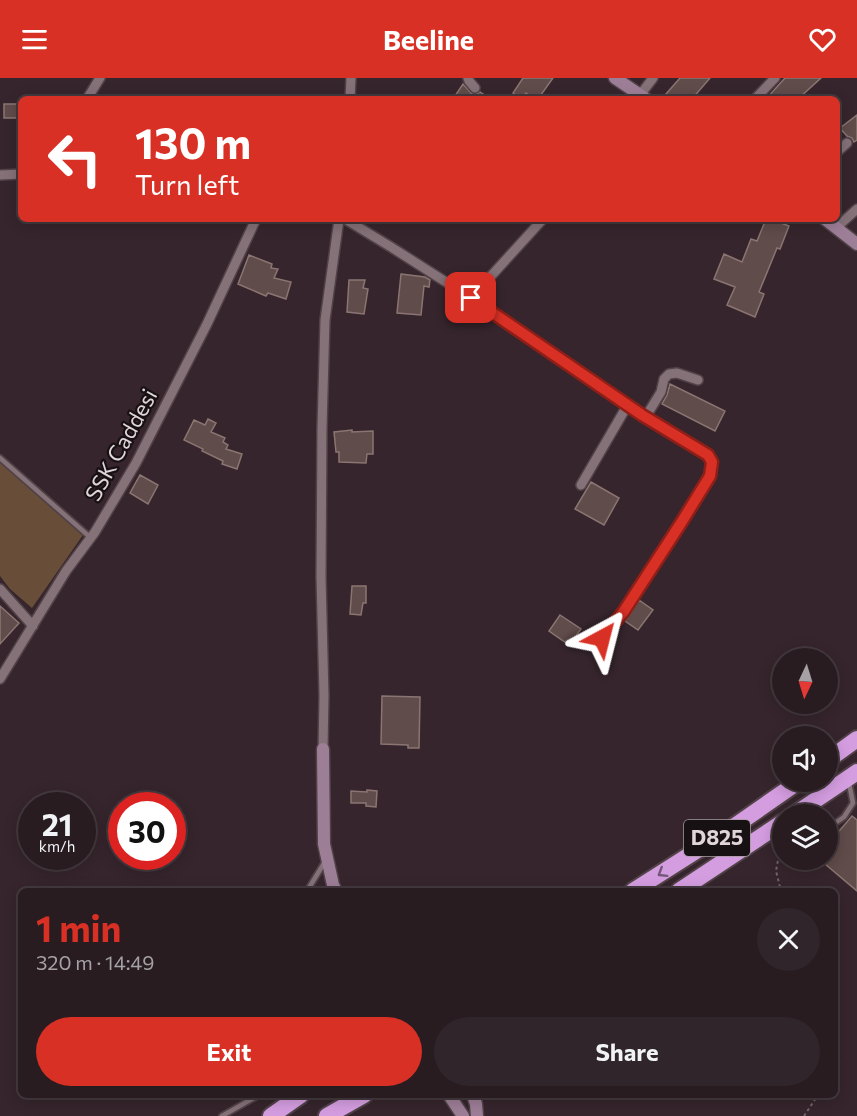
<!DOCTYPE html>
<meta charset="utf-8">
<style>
:root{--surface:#281c21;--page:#30252a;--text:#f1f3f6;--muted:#a5a1a5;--line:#443a3f;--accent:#d93025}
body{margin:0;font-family:Commissioner,sans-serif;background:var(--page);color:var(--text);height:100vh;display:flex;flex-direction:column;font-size:22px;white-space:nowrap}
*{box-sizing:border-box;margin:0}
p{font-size:20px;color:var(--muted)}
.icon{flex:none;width:33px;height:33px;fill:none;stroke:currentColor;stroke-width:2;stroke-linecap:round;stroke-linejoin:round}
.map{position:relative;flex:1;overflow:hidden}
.details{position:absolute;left:18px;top:810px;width:820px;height:210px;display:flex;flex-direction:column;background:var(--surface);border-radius:9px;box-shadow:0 3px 15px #0003,0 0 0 2px var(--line)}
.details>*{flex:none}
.top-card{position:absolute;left:18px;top:18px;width:822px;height:126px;border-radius:9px;box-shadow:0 3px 15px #0003,0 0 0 2px var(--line);background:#d93025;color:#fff;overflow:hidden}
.needle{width:39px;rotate:184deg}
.tools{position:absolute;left:772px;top:570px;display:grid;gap:12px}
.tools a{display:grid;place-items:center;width:66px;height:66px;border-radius:50%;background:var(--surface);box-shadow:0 3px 15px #0003,0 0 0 2px var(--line);font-size:30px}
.speed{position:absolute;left:18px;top:714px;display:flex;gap:12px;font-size:30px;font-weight:700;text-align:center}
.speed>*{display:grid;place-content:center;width:78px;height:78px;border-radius:50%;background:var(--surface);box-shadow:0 3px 15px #0003,0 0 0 2px var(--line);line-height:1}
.speed small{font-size:15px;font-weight:400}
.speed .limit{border:9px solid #d22;background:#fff;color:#111}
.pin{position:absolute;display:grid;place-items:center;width:51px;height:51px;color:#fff;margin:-26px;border-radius:12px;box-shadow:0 3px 9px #0006}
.me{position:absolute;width:66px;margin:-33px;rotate:38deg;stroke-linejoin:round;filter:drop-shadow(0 0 4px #0008)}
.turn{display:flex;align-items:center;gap:21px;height:126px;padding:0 18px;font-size:27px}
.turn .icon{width:78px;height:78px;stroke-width:2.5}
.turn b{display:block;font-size:42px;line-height:51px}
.round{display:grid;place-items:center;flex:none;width:63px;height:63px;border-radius:32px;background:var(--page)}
.summary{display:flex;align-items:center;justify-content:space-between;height:102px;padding:0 18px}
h1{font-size:36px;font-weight:700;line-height:45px;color:var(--accent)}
.button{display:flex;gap:12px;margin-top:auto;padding:12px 18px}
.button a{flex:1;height:69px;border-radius:36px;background:var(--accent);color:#fff;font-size:24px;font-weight:700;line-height:69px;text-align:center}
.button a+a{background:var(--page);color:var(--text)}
header{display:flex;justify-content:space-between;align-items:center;height:78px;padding:0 18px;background:var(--accent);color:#fff;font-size:27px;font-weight:700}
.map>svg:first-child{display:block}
.green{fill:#684d38}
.building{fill:#604c4a;stroke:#8a7572;stroke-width:1.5}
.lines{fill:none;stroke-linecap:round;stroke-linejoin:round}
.lane-casing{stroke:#504247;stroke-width:8}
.street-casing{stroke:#504247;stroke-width:12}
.secondary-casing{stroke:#504247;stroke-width:15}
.highway-casing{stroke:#504247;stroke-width:20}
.path{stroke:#73646a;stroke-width:2;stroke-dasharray:3 3;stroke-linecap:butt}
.lane{stroke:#857178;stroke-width:4.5}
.street{stroke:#857178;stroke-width:9}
.secondary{stroke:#9d7e97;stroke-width:12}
.highway{stroke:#d49de0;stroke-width:16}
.oneway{stroke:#76577a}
.route-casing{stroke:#8d1f18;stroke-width:15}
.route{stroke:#d93025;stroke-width:10}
.labels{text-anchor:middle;stroke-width:4.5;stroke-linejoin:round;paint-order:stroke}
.shield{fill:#181114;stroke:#a49a9e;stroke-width:1.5}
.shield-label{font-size:21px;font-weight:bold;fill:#e0d5d9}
.street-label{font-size:22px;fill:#e0d5d9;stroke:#181114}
</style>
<header><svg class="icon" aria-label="menu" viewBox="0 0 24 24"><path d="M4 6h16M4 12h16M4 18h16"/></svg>Beeline<svg class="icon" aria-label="heart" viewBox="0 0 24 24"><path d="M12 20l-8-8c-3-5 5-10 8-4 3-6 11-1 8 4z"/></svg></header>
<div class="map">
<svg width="857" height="1038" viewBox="0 0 857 1038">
<rect width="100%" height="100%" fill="#36252c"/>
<path class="green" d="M0,382L83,457L32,530L10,511L0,498Z"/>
<path class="building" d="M523,0H553L538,21H534L526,15L521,21L513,15Z
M680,0H710L692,21H672L666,16Z
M785,0H821L798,21H766Z
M463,6L472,16H477L480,14L490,21H453Z
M4,26H21V40H4Z
M857,37V62L854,64L852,60L847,58L840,50Z
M766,141H770L789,148L780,171L777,170L759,214L764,216L755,239L727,227L735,209L714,201L724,176L742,184L751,161L757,163Z
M249,177L272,186L271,190L278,191L274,200L291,204L286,221L268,215L266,218L238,206Z
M401,196L425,199L430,202L429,209L424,208L421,237L397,235Z
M349,202H365L363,210L368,211L364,236L347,234Z
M670,306L725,333L715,353L662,326L667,317Z
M208,341L216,345L211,354L225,360L223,364L228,367L226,371L242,376L237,391L222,386L223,383L202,373L203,371L184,362L194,342L205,347Z
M352,352V354L373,353V376H367L366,385L339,384V374H336L334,354Z
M140,397L158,407L148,426L130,415Z
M591,404L619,420L604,447L575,431Z
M352,508H366V525H363L361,537L350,536Z
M639,522L653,532L638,552L625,543Z
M0,528L19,545L0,566Z
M560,537L581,551L569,567L549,553Z
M382,618L420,619L419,670H408V667L381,666Z
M367,712L377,713L376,729L366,728V725H351V713L367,714Z
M852,738L857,742V813L825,786L828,783V766Z"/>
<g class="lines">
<defs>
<path id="lane" d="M0,380L91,460
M828,750L844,739L853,725L849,705
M770,756L783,766
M307,813L326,782
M222,1038L259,1017"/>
<path id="street" d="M468,0L469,3L475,10
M87,21L100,0
M350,21L351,0
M637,21L653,0
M755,21L775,0
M837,74L847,65
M0,97L21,96
M345,141L391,169L471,220L642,337L708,377L712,384L709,398L681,445L624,533L602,560
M837,149L857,131
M471,220L543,141
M645,340L661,314L664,301L669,296L677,295L698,302
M581,407L627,328
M0,511L33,548
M0,601L66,493L95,454L136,385L207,246L256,141
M323,671L324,618L321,499L322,350L325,242L339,141"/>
<path id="secondary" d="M615,0L646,21
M825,141L857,166
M323,671L324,766L333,807L336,813
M449,1017L463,1038
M473,1017L476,1026L477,1038"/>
<path id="highway" d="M828,682L857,661
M795,736L857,694
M633,813L729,752L798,704
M679,813L783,744
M271,1038L301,1017
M327,1038L364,1017"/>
</defs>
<use href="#lane" class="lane-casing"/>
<use href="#street" class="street-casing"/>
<use href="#secondary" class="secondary-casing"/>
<use href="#highway" class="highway-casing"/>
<path class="path" d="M780,771L776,793L781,813
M836,980L840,983L836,990
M804,1038L818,1017"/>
<use href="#lane" class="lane"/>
<use href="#street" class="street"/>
<use href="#secondary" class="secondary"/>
<use href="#highway" class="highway"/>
</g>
<defs><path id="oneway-chevron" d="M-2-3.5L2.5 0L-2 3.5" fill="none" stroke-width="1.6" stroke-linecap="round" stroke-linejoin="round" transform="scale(1.5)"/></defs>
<use class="oneway" href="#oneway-chevron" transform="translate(662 795) rotate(148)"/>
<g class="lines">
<defs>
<path id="route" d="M471,220L642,337L708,377L712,384L710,398L681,445L624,533L602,560"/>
</defs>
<use href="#route" class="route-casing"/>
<use href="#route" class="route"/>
</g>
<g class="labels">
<rect class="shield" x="684" y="742" width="66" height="36" rx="4.5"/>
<g class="shield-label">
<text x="717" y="767">D825</text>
</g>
<g class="street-label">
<text transform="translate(121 367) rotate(-61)" y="8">SSK Caddesi</text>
</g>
</g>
</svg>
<div class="tools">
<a><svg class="needle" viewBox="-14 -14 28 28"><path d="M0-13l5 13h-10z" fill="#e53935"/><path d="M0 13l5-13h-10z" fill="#a5a1a5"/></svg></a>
<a><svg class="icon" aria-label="sound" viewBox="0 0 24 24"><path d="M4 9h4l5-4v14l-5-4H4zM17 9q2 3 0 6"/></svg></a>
<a><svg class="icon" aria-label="layers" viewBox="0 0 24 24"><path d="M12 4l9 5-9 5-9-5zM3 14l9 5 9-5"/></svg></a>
</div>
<div class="speed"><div>21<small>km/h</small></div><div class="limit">30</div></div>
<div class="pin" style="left:471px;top:220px;background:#d93025"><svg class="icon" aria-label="arrive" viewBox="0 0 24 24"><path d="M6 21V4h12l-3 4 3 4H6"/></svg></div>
<svg class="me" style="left:602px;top:560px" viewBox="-20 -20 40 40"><path d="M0-17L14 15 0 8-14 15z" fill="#d93025" stroke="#fff" stroke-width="4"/></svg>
<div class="top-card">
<div class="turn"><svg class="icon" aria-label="left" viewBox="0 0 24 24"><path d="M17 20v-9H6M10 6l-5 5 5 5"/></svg><div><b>130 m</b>Turn left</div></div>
</div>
<section class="details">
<div class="summary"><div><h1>1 min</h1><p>320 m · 14:49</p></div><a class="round"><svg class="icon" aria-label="close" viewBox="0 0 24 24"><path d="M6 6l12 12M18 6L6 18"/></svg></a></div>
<div class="button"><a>Exit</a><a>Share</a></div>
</section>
</div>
